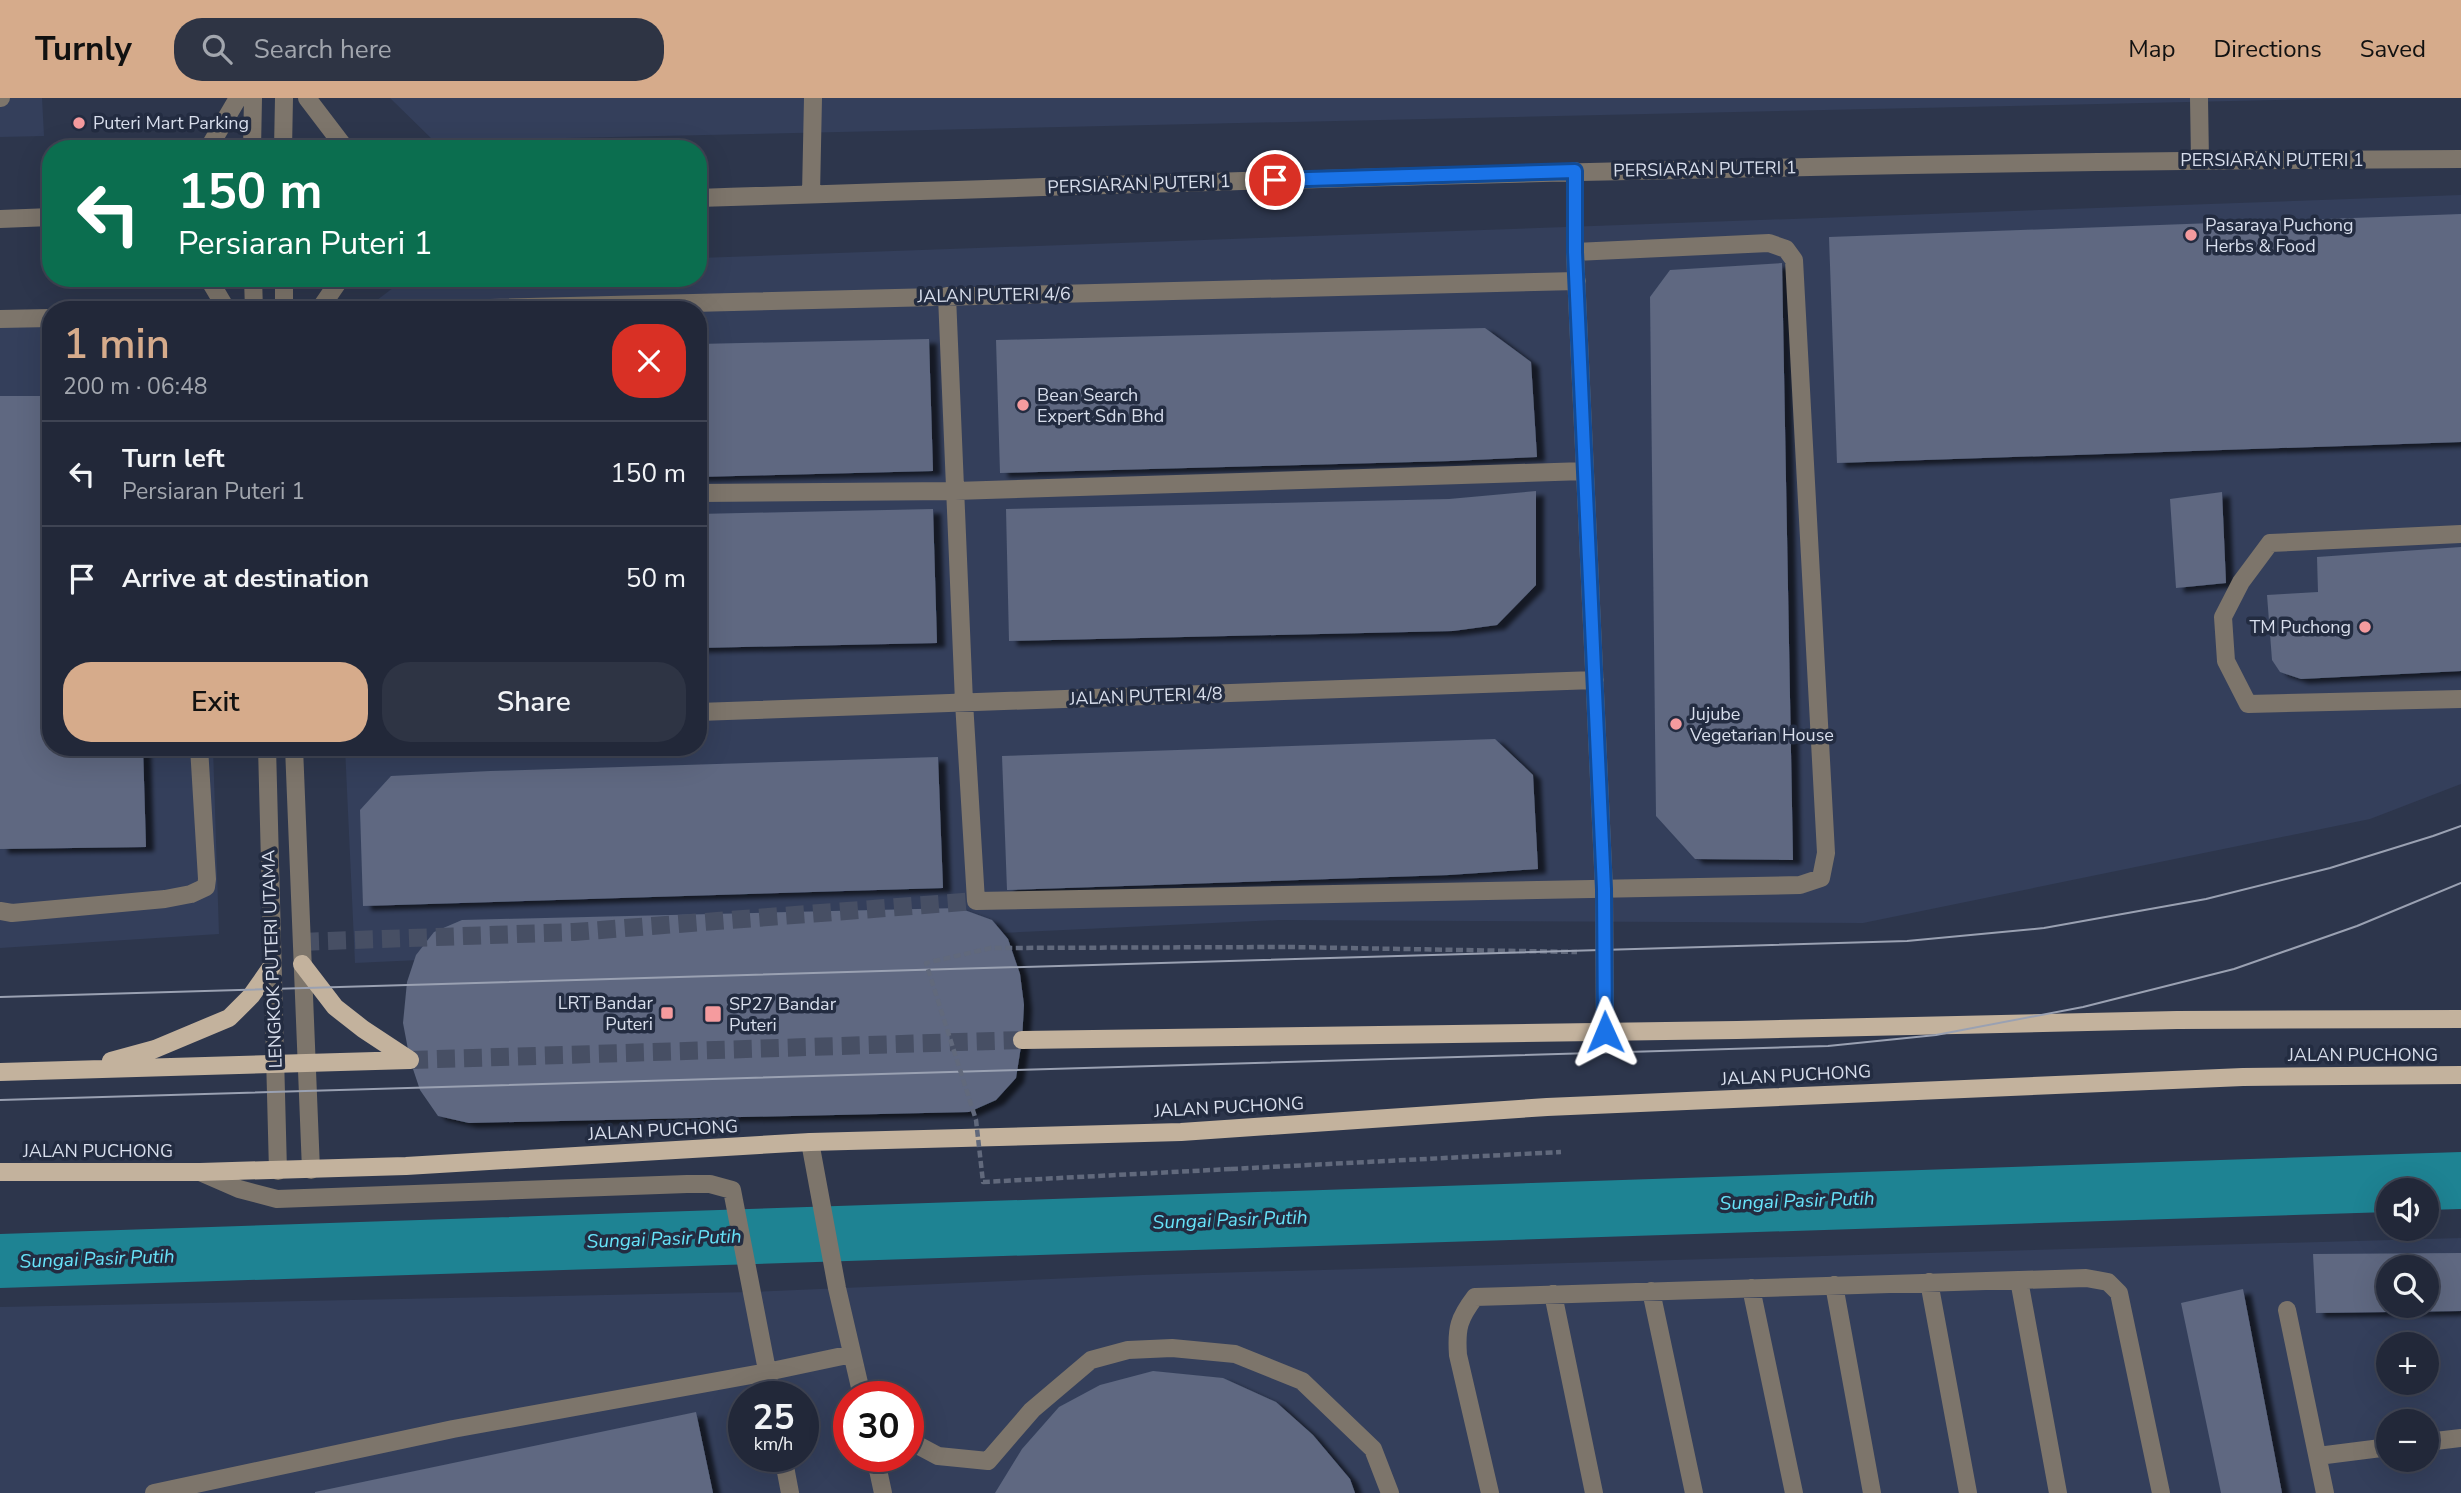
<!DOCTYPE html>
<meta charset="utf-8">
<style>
:root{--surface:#222839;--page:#2e3444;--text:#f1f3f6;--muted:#a2a6ae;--line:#3f4453;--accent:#d6ab8b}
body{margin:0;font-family:"Nunito Sans",sans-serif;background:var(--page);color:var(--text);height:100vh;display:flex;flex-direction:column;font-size:26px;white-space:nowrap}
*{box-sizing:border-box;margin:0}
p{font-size:23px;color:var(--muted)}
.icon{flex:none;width:38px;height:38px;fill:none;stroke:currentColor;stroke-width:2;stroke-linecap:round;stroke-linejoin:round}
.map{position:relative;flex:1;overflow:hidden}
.details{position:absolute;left:42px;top:203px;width:665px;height:455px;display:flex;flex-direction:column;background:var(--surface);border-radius:28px;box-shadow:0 7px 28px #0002,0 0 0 2px var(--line)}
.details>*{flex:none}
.top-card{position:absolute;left:42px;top:42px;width:665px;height:147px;border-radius:28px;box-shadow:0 7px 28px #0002,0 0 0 2px var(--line);background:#0b6e4f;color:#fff;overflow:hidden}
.fabs{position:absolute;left:2376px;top:1080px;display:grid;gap:14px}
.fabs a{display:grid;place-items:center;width:63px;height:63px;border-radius:50%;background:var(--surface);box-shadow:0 7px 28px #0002,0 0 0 2px var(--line);font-size:35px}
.speed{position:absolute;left:728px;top:1283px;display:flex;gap:14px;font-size:35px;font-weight:700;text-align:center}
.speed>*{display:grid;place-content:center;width:91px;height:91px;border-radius:50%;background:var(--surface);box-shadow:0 7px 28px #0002,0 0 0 2px var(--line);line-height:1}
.speed small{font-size:18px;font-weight:400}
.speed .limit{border:10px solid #d22;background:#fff;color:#111}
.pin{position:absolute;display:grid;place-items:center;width:60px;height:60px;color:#fff;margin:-30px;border:4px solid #fff;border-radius:50%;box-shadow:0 2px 7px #0007}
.me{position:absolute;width:77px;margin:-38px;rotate:359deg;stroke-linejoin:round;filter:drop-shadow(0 0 5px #0008)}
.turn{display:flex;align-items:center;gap:24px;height:147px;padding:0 21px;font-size:32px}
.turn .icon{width:91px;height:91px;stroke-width:2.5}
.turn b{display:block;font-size:49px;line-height:60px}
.round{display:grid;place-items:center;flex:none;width:74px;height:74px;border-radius:28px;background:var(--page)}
.overview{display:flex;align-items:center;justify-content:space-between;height:119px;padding:0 21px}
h1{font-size:42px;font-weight:600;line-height:52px;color:var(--accent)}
.button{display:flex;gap:14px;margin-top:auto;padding:14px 21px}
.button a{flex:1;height:80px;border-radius:28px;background:var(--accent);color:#111;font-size:28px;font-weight:600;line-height:80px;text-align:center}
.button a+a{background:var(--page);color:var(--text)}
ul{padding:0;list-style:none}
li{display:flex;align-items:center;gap:21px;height:105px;padding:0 21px;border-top:2px solid var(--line)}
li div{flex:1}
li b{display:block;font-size:26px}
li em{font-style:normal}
header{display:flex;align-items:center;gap:42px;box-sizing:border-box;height:98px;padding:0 35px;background:var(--accent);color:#111}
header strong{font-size:33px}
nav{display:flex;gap:38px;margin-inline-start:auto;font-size:24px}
.search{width:490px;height:63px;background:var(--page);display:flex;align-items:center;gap:18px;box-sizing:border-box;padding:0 24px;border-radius:28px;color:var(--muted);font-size:26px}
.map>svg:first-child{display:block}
.built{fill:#343f5b;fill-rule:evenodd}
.water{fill:#1e8393}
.building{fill:#5e6881;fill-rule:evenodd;filter:url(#shadow)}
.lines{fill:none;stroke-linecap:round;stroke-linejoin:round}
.minor-tunnel{stroke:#474f64;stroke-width:18;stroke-dasharray:18 9;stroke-linecap:butt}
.major-tunnel{stroke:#474f64;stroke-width:18;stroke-dasharray:18 9;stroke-linecap:butt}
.path{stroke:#61697c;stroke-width:4.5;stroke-dasharray:7 3.5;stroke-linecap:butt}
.minor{stroke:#7d756b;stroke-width:18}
.major{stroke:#c3b29d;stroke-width:18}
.tram{stroke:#9aa1b2;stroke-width:2}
.path-bridge{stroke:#61697c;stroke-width:4.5;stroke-dasharray:7 3.5;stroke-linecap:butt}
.route-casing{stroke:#114b97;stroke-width:18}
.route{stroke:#1a73e8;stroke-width:12}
.poi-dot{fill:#f59b9e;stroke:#232c41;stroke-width:2.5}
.labels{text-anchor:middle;stroke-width:7;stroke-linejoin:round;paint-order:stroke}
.poi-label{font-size:18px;fill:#d8deec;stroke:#232c41;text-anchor:start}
.street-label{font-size:18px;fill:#d8deec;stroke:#232c41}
.water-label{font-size:19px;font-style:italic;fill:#67e3f9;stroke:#232c41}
</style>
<header>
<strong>Turnly</strong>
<div class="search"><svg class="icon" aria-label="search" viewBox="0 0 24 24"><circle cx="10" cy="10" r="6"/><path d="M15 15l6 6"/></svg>Search here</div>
<nav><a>Map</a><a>Directions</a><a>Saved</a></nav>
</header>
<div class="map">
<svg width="2461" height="1395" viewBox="0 0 2461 1395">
<defs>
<filter id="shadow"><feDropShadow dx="8" dy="4.5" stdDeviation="2" flood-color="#0009"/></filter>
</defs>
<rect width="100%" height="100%" fill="#2d364c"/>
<path class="built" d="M0,0H42L44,38L0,39Z
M390,0H2367L434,43Z
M2461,97V686L2370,721L1863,825L1279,822L355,865L345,649H698V212H364L406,180H698V160Z
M51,218V649H213L219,836L0,850V220Z
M2461,1140V1395H0V1209L753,1194L1142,1177ZM2389,1169H2427V1208H2389ZM2389,1246H2427V1284H2389ZM744,1298H803V1358H744ZM849,1298H908V1358H849ZM2389,1323H2427V1362H2389Z"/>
<path class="water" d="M2461,1054V1111L2427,1112V1092H2389V1114L0,1190V1136Z"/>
<path class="building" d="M2461,116V344L1837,365L1829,139Z
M1782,165L1793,762L1695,761L1656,718L1650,199L1670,172Z
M1485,230L1531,264L1537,359L1451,363L1000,375L996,242Z
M929,241L933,373L698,379V246Z
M0,298H51V649H143L146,749L0,751Z
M1536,393V487L1497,527L1453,533L1009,543L1006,411L1449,401Z
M2222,394L2226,485L2176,490L2170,401Z
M933,411L937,545L698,550V416Z
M2461,449V573L2301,581L2280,574L2272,562L2267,497L2318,494L2317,459Z
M1495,641L1533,677L1538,771L1449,777L1007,792L1002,658Z
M938,659L943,790L363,808L360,712L391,678L490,673Z
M959,810L992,822L1008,841L1020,876L1024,907L1022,942L1016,980L996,1002L969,1014L469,1025L438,1018L420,992L410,962L403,925L407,884L416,857L434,834L462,822Z
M2461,1155V1213L2316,1215L2313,1156ZM2389,1169H2427V1208H2389Z
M2243,1191L2282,1395H2221L2181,1205Z
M1153,1273L1223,1280L1276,1304L1313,1337L1350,1381L1355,1395H995L1022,1351L1059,1309L1100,1287Z
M696,1314L713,1395H315V1394Z"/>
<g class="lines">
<path class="minor-tunnel" d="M301,844L574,834L976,803"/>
<path class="major-tunnel" d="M410,962L1022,942"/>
<path class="path" d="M1288,849L1577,854
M1231,1071L1561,1054"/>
<path class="minor" d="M0,0H1
M307,0L342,46L348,51
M2199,0L2200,62
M208,51L238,0
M252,51L253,0
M283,51L284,0
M1575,73V154L1604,791L1605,934
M811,96L813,0
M698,100C1286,81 1873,63 2461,61
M0,121L51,119
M208,180L227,212
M253,180L254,212
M284,180V212
M947,198L964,604L976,803L1800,787L1821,780L1826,755L1794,162L1786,151L1769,145L1575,154
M319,212L341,180
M412,212L1577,183
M0,221L51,220
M698,395L955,393L1585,373
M2461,436L2270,445L2241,484L2223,519L2226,563L2248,606L2461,601
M698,614L1595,582
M267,649L278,1073
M294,649L311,1072
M0,813L12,815L165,801L191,796L206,789L207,781L199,649
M810,1044L837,1190L862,1298
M200,1074L239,1091L277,1101L687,1086H710L732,1092L772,1298
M2019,1182L2058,1395
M1929,1184L1968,1395
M1834,1187L1872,1395
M1751,1190L1794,1395
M1651,1193L1694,1395
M1553,1196L1594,1395
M2287,1212L2325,1395
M908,1342L938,1358L988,1363L1032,1312L1091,1262L1128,1252L1172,1250L1235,1256L1302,1283L1373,1351L1390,1395
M2427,1344L2461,1340
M783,1358L790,1395
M875,1358L883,1395
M2318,1358L2389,1349
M154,1395L453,1331L767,1274L852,1256
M1490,1395L1458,1257C1456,1230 1459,1220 1475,1199L2086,1180L2108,1184L2119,1195L2161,1395"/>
<path class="major" d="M302,866L335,909L363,931L410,962
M1022,942L1737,932L2177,922L2461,921
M111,963L155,951L229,920L251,898L272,868
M0,974L410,962
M0,1074H200L406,1068L810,1044L1181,1034L1547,1009L2243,979L2461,977"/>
<path class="tram" d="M0,899L1907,843L2044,830L2206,801L2330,770L2433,738L2461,728
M0,1002L1828,948L1936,937L2083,909L2234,871L2357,828L2461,785"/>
<path class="path-bridge" d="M1231,1071L983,1084L976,1022L926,865L991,850L1288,849"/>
</g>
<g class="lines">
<defs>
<path id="route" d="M1275,82L1575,73V154L1604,791L1605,934"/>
</defs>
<use href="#route" class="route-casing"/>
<use href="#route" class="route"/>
</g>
<g class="poi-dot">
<circle cx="79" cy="25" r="7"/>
<circle cx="2191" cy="137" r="7"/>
<circle cx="1023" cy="307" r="7"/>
<circle cx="2365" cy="529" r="7"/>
<circle cx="1676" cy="626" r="7"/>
<rect x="660" y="908" width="14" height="14" rx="3.5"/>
<rect x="704" y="907" width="18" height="18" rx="3.5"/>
</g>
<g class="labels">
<g class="poi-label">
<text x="93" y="31">Puteri Mart Parking</text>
<text x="2205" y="133">Pasaraya Puchong<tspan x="2205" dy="21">Herbs &amp; Food</tspan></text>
<text x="1037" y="303">Bean Search<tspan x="1037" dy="21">Expert Sdn Bhd</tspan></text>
<text x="2351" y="535" text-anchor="end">TM Puchong</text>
<text x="1690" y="622">Jujube<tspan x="1690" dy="21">Vegetarian House</tspan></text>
<text x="653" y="911" text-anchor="end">LRT Bandar<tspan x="653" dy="21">Puteri</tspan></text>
<text x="729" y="912">SP27 Bandar<tspan x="729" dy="21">Puteri</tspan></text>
</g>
<g class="street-label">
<text x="2272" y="68">PERSIARAN PUTERI 1</text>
<text transform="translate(1705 71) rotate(-1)" y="6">PERSIARAN PUTERI 1</text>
<text transform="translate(1139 86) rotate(-2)" y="6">PERSIARAN PUTERI 1</text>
<text transform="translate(994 197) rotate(-1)" y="6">JALAN PUTERI 4/6</text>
<text transform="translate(1146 598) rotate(-2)" y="6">JALAN PUTERI 4/8</text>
<text transform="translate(272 861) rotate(-92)" y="6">LENGKOK PUTERI UTAMA</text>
<text x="2363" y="963">JALAN PUCHONG</text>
<text transform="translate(1796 977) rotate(-3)" y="6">JALAN PUCHONG</text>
<text transform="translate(1229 1009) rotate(-3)" y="6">JALAN PUCHONG</text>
<text transform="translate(663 1032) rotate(-3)" y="6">JALAN PUCHONG</text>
<text x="98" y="1059">JALAN PUCHONG</text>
</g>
<g class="water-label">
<text transform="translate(1797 1102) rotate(-2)" y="7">Sungai Pasir Putih</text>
<text transform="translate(1230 1121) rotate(-2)" y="7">Sungai Pasir Putih</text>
<text transform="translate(664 1140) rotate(-2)" y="7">Sungai Pasir Putih</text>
<text transform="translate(97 1160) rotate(-2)" y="7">Sungai Pasir Putih</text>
</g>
</g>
</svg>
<div class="fabs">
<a><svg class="icon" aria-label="sound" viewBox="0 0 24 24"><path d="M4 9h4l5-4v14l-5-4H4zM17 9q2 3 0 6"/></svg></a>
<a><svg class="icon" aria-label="search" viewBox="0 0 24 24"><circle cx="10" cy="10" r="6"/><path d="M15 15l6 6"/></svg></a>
<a>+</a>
<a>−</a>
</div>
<div class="speed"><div>25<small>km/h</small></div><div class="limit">30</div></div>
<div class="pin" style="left:1275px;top:82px;background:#d93025"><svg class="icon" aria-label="arrive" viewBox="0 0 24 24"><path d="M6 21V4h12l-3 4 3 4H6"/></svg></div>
<svg class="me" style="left:1605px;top:934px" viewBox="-20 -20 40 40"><path d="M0-17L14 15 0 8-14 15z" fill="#1a73e8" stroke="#fff" stroke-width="4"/></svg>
<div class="top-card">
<div class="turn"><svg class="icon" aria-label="left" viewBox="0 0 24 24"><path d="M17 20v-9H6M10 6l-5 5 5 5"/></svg><div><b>150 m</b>Persiaran Puteri 1</div></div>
</div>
<section class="details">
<div class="overview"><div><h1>1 min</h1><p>200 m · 06:48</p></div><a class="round" style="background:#d93025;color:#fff"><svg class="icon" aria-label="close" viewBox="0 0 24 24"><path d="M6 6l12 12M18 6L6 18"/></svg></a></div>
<ul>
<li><svg class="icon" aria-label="left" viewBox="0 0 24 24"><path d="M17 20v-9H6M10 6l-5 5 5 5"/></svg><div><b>Turn left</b><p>Persiaran Puteri 1</p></div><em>150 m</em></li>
<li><svg class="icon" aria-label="arrive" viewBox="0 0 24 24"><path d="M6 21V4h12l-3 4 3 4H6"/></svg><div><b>Arrive at destination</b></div><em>50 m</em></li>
</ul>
<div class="button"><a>Exit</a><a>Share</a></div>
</section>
</div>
